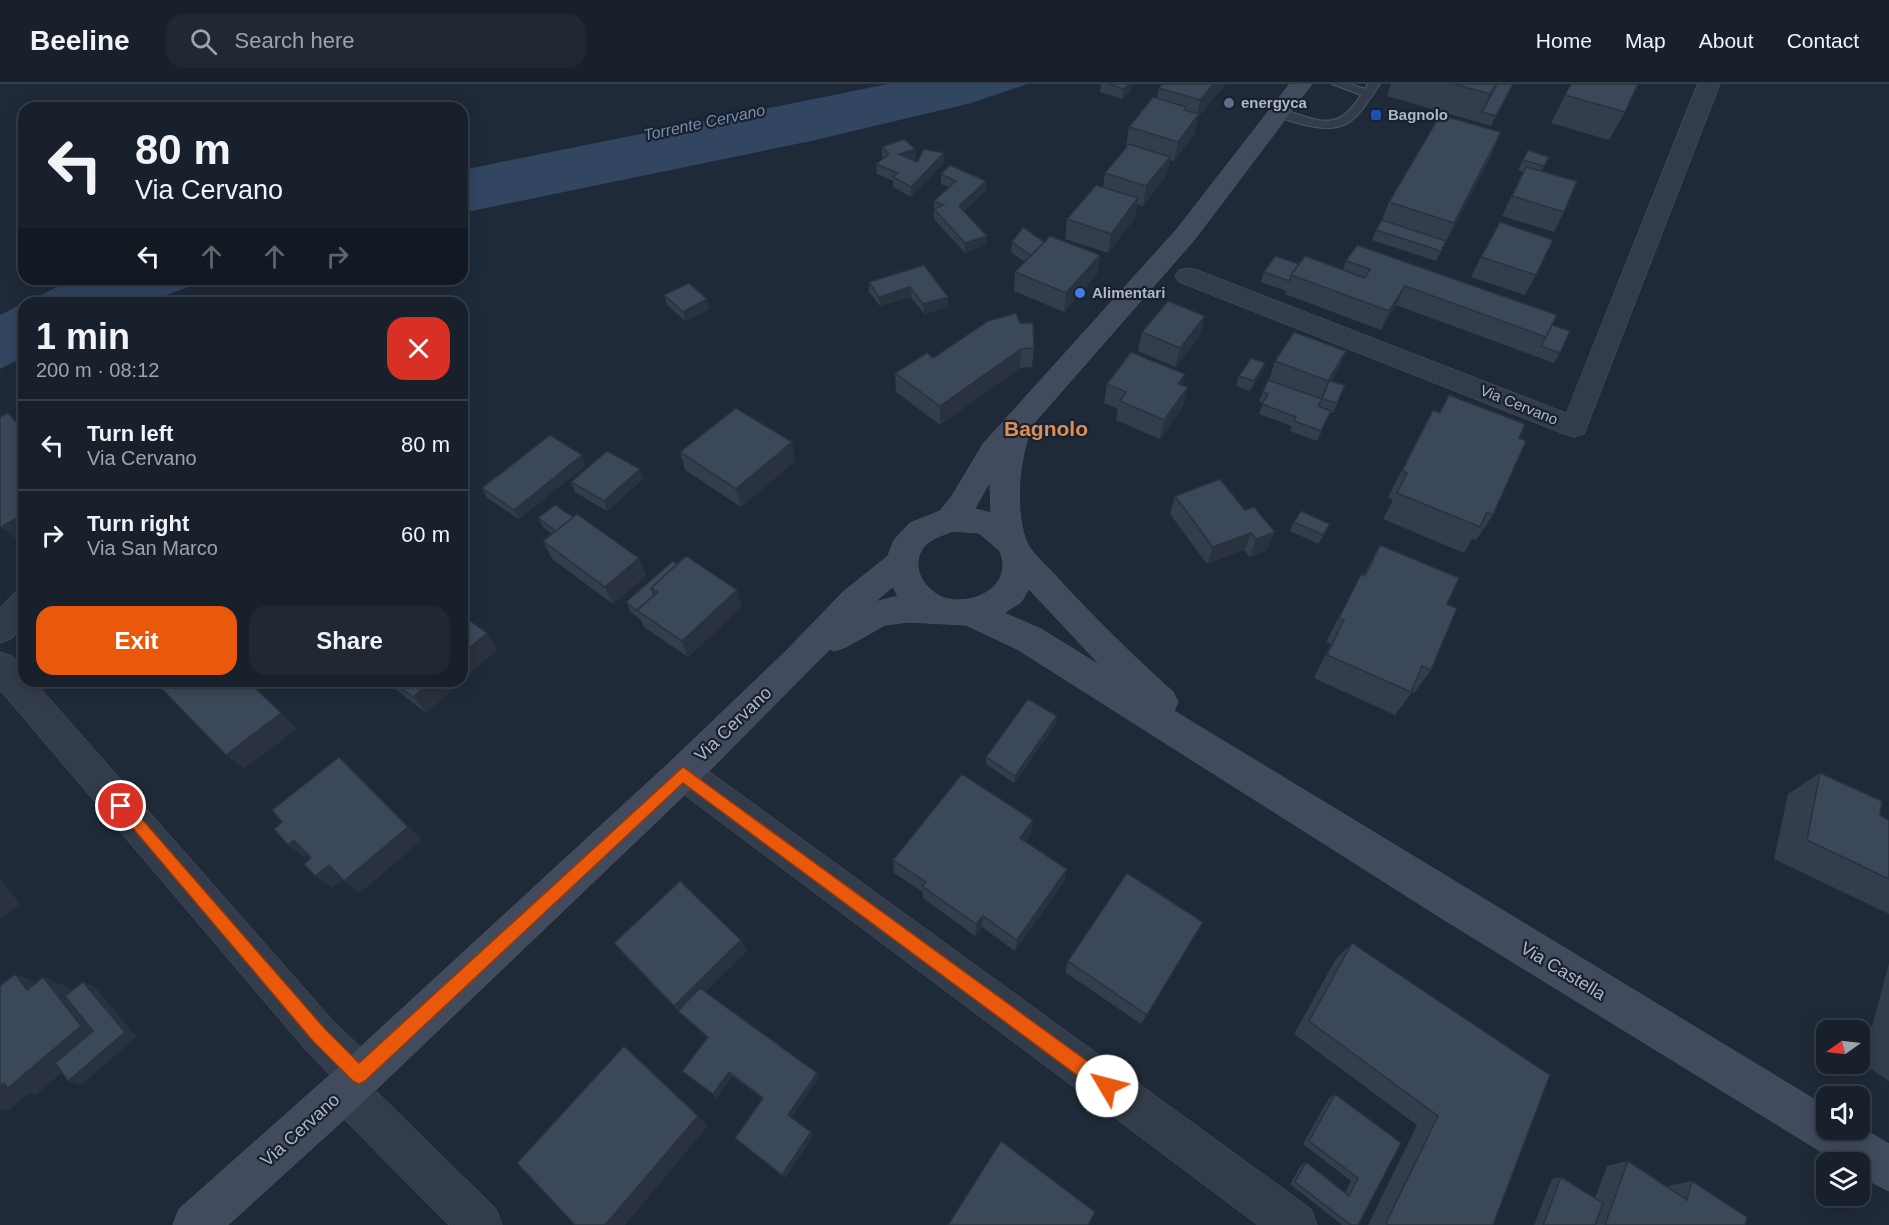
<!DOCTYPE html>
<meta charset="utf-8">
<style>
:root{--surface:#17202b;--page:#202833;--text:#f1f3f6;--muted:#9ea3a9;--line:#363e47;--accent:#ea580c}
body{margin:0;font-family:Helvetica,sans-serif;background:var(--page);color:var(--text);height:100vh;display:flex;flex-direction:column;font-size:22px;white-space:nowrap}
*{box-sizing:border-box;margin:0}
p{font-size:20px;color:var(--muted)}
.icon{flex:none;width:33px;height:33px;fill:none;stroke:currentColor;stroke-width:2;stroke-linecap:round;stroke-linejoin:round}
.map{position:relative;flex:1;overflow:hidden}
.side{position:absolute;left:18px;top:213px;width:450px;height:390px;display:flex;flex-direction:column;background:var(--surface);border-radius:18px;box-shadow:0 3px 15px #0003,0 0 0 2px var(--line)}
.side>*{flex:none}
.hud{position:absolute;left:18px;top:18px;width:450px;height:183px;border-radius:18px;box-shadow:0 3px 15px #0003,0 0 0 2px var(--line);background:#17202b;color:var(--text);overflow:hidden}
.needle{width:39px;rotate:256deg}
.buttons{position:absolute;left:1816px;top:936px;display:grid;gap:12px}
.buttons a{display:grid;place-items:center;width:54px;height:54px;border-radius:12px;background:var(--surface);box-shadow:0 3px 15px #0003,0 0 0 2px var(--line);font-size:30px}
.pin{position:absolute;display:grid;place-items:center;width:51px;height:51px;color:#fff;margin:-26px;border:3px solid #fff;border-radius:50%;box-shadow:0 2px 6px #0007}
.me{position:absolute;width:66px;margin:-33px;rotate:307deg;stroke-linejoin:round;filter:drop-shadow(0 0 4px #0008)}
.turn{display:flex;align-items:center;gap:21px;height:126px;padding:0 18px;font-size:27px}
.turn .icon{width:78px;height:78px;stroke-width:2.5}
.turn b{display:block;font-size:42px;line-height:51px}
.lanes{display:flex;align-items:center;height:57px;padding:0 18px;background:#0003;justify-content:center;gap:30px;direction:ltr}
.lanes .off{opacity:.35}
.round{display:grid;place-items:center;flex:none;width:63px;height:63px;border-radius:18px;background:var(--page)}
.head{display:flex;align-items:center;justify-content:space-between;height:102px;padding:0 18px}
h1{font-size:36px;font-weight:800;line-height:45px}
.button{display:flex;gap:12px;margin-top:auto;padding:12px 18px}
.button a{flex:1;height:69px;border-radius:18px;background:var(--accent);color:#fff;font-size:24px;font-weight:800;line-height:69px;text-align:center}
.button a+a{background:var(--page);color:var(--text)}
ul{padding:0;list-style:none}
li{display:flex;align-items:center;gap:18px;height:90px;padding:0 18px;border-top:2px solid var(--line)}
li div{flex:1}
li b{display:block;font-size:22px}
li em{font-style:normal}
header{display:flex;align-items:center;gap:36px;box-sizing:border-box;height:84px;padding:0 30px;background:var(--surface);border-bottom:2px solid var(--line)}
header strong{font-size:28px}
nav{display:flex;gap:33px;margin-inline-start:auto;font-size:21px}
.search{width:420px;height:54px;background:var(--page);display:flex;align-items:center;gap:15px;box-sizing:border-box;padding:0 21px;border-radius:18px;color:var(--muted);font-size:22px}
.map>svg:first-child{display:block}
.water{fill:#324662}
.lines{fill:none;stroke-linecap:round;stroke-linejoin:round}
.service-casing{stroke:#4e5764;stroke-width:2}
.minor-casing{stroke:#4e5764;stroke-width:1}
.secondary-casing{stroke:#4e5764;stroke-width:1}
.service{fill:#333c4a;fill-rule:evenodd}
.minor{fill:#333c4a;fill-rule:evenodd}
.secondary{fill:#414b5d;fill-rule:evenodd}
.wall{fill:#333e4d}
.shaded-wall{fill:#29323e}
.building{fill:#3b4859;stroke:#29323e;stroke-width:1.5}
.route{fill:#ea580c;stroke:#983908;stroke-width:1.5}
.service-dot{fill:#5c6f8a;stroke:#19212e;stroke-width:2}
.transit-dot{fill:#1a4fb4;stroke:#19212e;stroke-width:2}
.shop-dot{fill:#3f7fe0;stroke:#19212e;stroke-width:2}
.labels{text-anchor:middle;stroke-width:4.5;stroke-linejoin:round;paint-order:stroke}
.far-poi-label{font-size:15px;font-weight:bold;fill:#aeb7c6;stroke:#19212e;text-anchor:start}
.far-street-label{font-size:15px;fill:#aeb7c6;stroke:#19212e}
.far-water-label{font-size:16px;font-style:italic;fill:#748eb0;stroke:#19212e}
.street-label{font-size:18px;fill:#aeb7c6;stroke:#19212e}
.quarter-label{font-size:21px;font-weight:bold;fill:#d98f56;stroke:#19212e}
</style>
<header>
<strong>Beeline</strong>
<div class="search"><svg class="icon" aria-label="search" viewBox="0 0 24 24"><circle cx="10" cy="10" r="6"/><path d="M15 15l6 6"/></svg>Search here</div>
<nav><a>Home</a><a>Map</a><a>About</a><a>Contact</a></nav>
</header>
<div class="map">
<svg width="1889" height="1141" viewBox="0 0 1889 1141">
<rect width="100%" height="100%" fill="#1f2a39"/>
<path class="water" d="M888,0H1027L971,19L811,57L462,129V86Z
M74,195H211L143,219H24Z
M24,219V273L0,285V231Z"/>
<g class="lines">
<defs>
<path id="service" d="M1332,0H1350L1365,5L1368,0H1380C1357,33 1350,52 1305,41C1295,38 1281,36 1274,29L1280,25C1318,35 1336,51 1361,11Z"/>
<path id="minor" d="M1698,0H1720L1584,350L1574,353L1564,350L1179,198L1175,192L1179,186L1188,184L1197,186L1566,329Z
M24,506V541L11,555L0,559V524L13,510Z
M0,568L12,572L24,586V597H34L333,937L374,976L380,991L374,1005L496,1125L502,1141H449L330,1021L324,1006L330,991L305,965L0,606Z
M683,673L696,678L1311,1125L1317,1141H1258L670,700L665,689L670,678Z"/>
<path id="secondary" d="M1290,0H1312L1195,155L1027,347L1029,350C1019,382 1015,420 1025,454C1029,467 1044,479 1053,489C1091,531 1131,570 1173,608L1178,618L1174,627L1827,1023V1046H1860V1043L1889,1060V1107L1860,1092V1078H1838L1443,835L1017,565L966,541L908,538L885,541L846,563L834,567L830,565L696,700L360,1021L228,1141H173L179,1125L330,991L670,678L786,567L843,508L888,472L894,456L910,439L940,427L952,412L983,360L1177,145ZM990,398L991,429L975,425ZM953,447L979,449L1000,467C1014,500 978,521 948,515C930,511 911,489 920,469C925,456 941,452 953,447ZM893,503L898,512L875,518ZM1029,505L1101,582L1041,545L1004,529L1021,518Z"/>
</defs>
<use href="#service" class="service-casing"/>
<use href="#minor" class="minor-casing"/>
<use href="#secondary" class="secondary-casing"/>
<use href="#service" class="service"/>
<use href="#minor" class="minor"/>
<use href="#secondary" class="secondary"/>
</g>
<path class="wall" d="M1101,0H1132L1130,8L1122,15L1100,8Z
M1226,0L1198,33L1195,50L1174,77L1170,76L1166,92L1143,122L1137,120L1135,134L1108,169L1065,155L1067,135L1103,103L1105,89L1127,63L1126,62L1129,43L1157,14L1159,4Z
M1391,0H1513L1491,42L1387,12Z
M1571,0L1625,28L1609,56L1551,39Z
M1501,48L1489,76L1436,177L1372,156L1376,146L1382,136L1389,118Z
M882,63L916,75L912,76L917,78L944,79L911,113L893,103V97L877,90L876,80L884,74L882,73Z
M1528,66L1549,73L1542,87L1564,128L1554,148L1502,132L1523,88L1518,86Z
M941,90L986,97V107L964,127L987,152L986,161L965,169L934,135V117L949,103L941,100Z
M1012,158H1044L1100,171L1097,190L1064,228L1014,207L1015,188L1025,178L1011,168Z
M1481,173L1536,191L1525,211L1471,193Z
M1346,177L1552,241L1560,269L1554,279L1396,221L1381,246L1285,210L1286,207L1261,198L1264,188L1299,180L1343,186Z
M924,181L948,223L924,230L911,213L880,222L869,208V198Z
M664,211L709,225L685,237L667,221Z
M1020,239L1034,264L1032,283L1020,284L940,341L896,308L895,289Z
M1142,248L1200,252L1175,283L1138,267Z
M1346,267L1338,286L1331,298L1345,301L1333,329L1331,328L1317,357L1290,347L1292,342L1259,330L1263,319L1259,317L1263,308L1283,302L1269,296L1275,277Z
M1265,279L1262,289L1250,307L1236,302L1239,292Z
M1107,300L1182,301L1183,322L1160,355L1116,336L1118,325L1104,319Z
M1449,311L1519,354L1493,431L1476,456L1472,455L1464,469L1383,435L1393,416L1388,413L1433,326L1439,328Z
M792,358L795,377L741,423L685,386L680,368Z
M586,381L519,435L487,414L482,404Z
M640,385L643,395L607,427L575,408L571,398Z
M1220,395L1267,466L1250,473L1244,466L1207,480L1170,430L1175,412Z
M573,433L639,474L646,492L613,520L552,475L543,457L552,450L543,443L538,434Z
M1294,438L1325,449L1318,460L1290,447Z
M1380,461L1447,520L1431,586L1414,609L1412,608L1395,631L1314,594L1331,560L1326,558L1361,490L1363,492Z
M673,477L742,523L688,573L644,543L641,536L630,527L626,518Z
M385,597H462L426,629Z
M1056,640L1014,699L986,680V673Z
M1820,689L1880,731L1889,736V830L1774,775L1788,710Z
M1033,736L1031,750L1025,757L1067,785L1064,798L1015,867L982,843L975,852L923,814V808L894,789L893,776Z
M1203,838L1141,940L1065,888L1068,877Z
M741,856L747,867L705,908L819,993L791,1034L811,1048L813,1052L785,1094L738,1057L763,1015L732,992L717,1014L682,987L707,953L682,931L623,870L614,859Z
M1352,859L1493,1141H1368L1417,1041L1294,950L1336,875Z
M1889,879V997L1860,978V953L1863,946L1872,943Z
M1335,1010L1401,1059L1358,1141H1342L1290,1100L1301,1081L1306,1078L1345,1109L1351,1097L1303,1060L1329,1014Z
M1628,1077L1668,1103V1102L1692,1097L1745,1141H1534L1552,1095L1561,1093L1595,1114L1607,1082Z"/>
<path class="shaded-wall" d="M1129,0H1132L1130,8L1122,15L1124,5Z
M1214,0H1226L1198,33L1195,50L1174,77L1178,58L1197,33L1200,16Z
M1496,0H1497L1482,28L1490,10Z
M1513,0L1510,8L1491,42L1496,32Z
M1501,48L1488,76L1436,177L1454,139Z
M915,65L916,75L900,80L899,70Z
M944,69V79L911,113V103Z
M1170,73L1166,92L1143,122L1146,102Z
M986,97V107L959,132V122Z
M1138,114L1135,134L1108,169L1111,150Z
M987,152L986,161L965,169V159Z
M1100,171L1097,190L1064,228L1066,209Z
M1405,202L1396,221L1381,246L1389,227Z
M910,203L911,213L880,222L879,213Z
M948,213V223L924,230L923,220Z
M707,215L709,225L685,237L683,228Z
M1205,232L1200,252L1175,283L1180,264Z
M1021,265L1020,284L940,341V322Z
M1346,267L1338,286L1320,316L1328,297Z
M1265,279L1262,289L1250,307L1254,297Z
M1185,290L1180,308L1178,300Z
M1188,303L1183,322L1160,355L1164,336Z
M792,358L795,377L741,423L736,405Z
M582,371L586,381L519,435L514,426Z
M640,385L643,395L607,427L604,417Z
M24,430V463L4,445L3,446L0,443V436Z
M1275,448L1267,466L1250,473L1256,455Z
M1251,449L1244,466L1207,480L1213,463Z
M639,474L646,492L613,520L605,503Z
M737,506L742,523L688,573L682,557Z
M487,549L498,565L462,597V570Z
M248,597L297,645L244,685L226,671Z
M431,597H462L426,629L413,613Z
M1057,632L1056,640L1014,699L1015,692Z
M339,673L422,756L360,809L344,797Z
M1033,736L1031,750L1018,767L1020,754Z
M294,756L311,769L305,774L288,761Z
M329,781L345,794L332,804L315,792Z
M1067,785L1064,798L1015,867L1017,856Z
M0,794L20,820L0,835Z
M983,832L982,843L975,852L976,840Z
M741,856L747,867L682,931L674,922Z
M15,890L41,900L27,906Z
M43,893L68,903L106,951L36,1011L29,1009L8,1027L0,1025V1003Z
M83,898L95,903L137,953L81,1001L68,997L125,948Z
M638,974L708,1042L625,1141H605Z
M729,988L732,992L717,1014L713,1010Z
M817,989L819,993L790,1035L788,1031Z
M811,1048L813,1052L785,1094L782,1091Z"/>
<path class="building" d="M1108,0H1129L1124,5Z
M1162,0H1214L1200,16L1159,4Z
M1454,0H1496L1490,10Z
M1497,0H1513L1496,32L1482,28Z
M1571,0H1638L1625,28L1565,11Z
M1153,13L1186,23L1184,26L1199,30L1178,58L1129,43Z
M1440,31L1501,48L1454,139L1389,118Z
M904,55L915,65L899,70L917,78L924,65L944,69L911,103L893,93L898,89L876,80L889,70L882,63Z
M1129,60L1170,73L1146,102L1105,89Z
M1528,66L1549,73L1544,82L1523,76Z
M950,81L986,97L959,122L987,152L965,159L934,125L944,121L934,117L956,97L941,90Z
M1526,83L1577,97L1564,128L1512,112Z
M1096,101L1138,114L1111,150L1067,135Z
M1382,136L1446,157L1441,167L1376,146Z
M1500,138L1553,156L1536,191L1481,173Z
M1023,143L1044,158L1031,172L1012,158Z
M1050,152L1100,171L1066,209L1015,188Z
M1357,161L1557,231L1546,253L1405,202L1389,227L1291,191L1305,172L1365,194L1370,185L1346,177Z
M1275,172L1299,180L1291,191L1289,197L1264,188Z
M924,181L948,213L923,220L910,203L879,213L869,198Z
M689,199L707,215L683,228L664,211Z
M1168,217L1205,232L1180,264L1142,248Z
M1016,229L1020,239H1033L1034,264L1021,265L940,322L895,289L927,269L933,274L988,237Z
M1552,241L1570,247L1560,269L1541,262Z
M1294,248L1346,267L1328,297L1275,277Z
M1131,268L1185,290L1178,300L1188,303L1164,336L1120,317L1126,308L1107,300Z
M1251,274L1265,279L1254,297L1239,292Z
M1268,296L1322,315L1318,322L1331,327L1321,347L1294,337L1296,333L1262,320L1268,310L1263,308Z
M1329,297L1345,301L1337,319L1322,315Z
M1449,311L1525,340L1519,354L1526,357L1493,431L1487,428L1480,443L1397,409L1407,389L1402,387L1433,326L1440,329Z
M736,324L792,358L736,405L680,368Z
M8,329L24,346V430L1,443L0,442V333Z
M550,351L582,371L514,426L482,404Z
M607,367L640,385L604,417L571,398Z
M1220,395L1245,426L1254,423L1275,448L1256,455L1251,449L1213,463L1175,412Z
M555,421L573,433L556,447L538,434Z
M1301,427L1330,440L1323,451L1294,438Z
M577,430L639,474L605,503L543,457Z
M1380,461L1459,494L1447,520L1457,524L1431,586L1422,582L1411,608L1327,571L1344,536L1339,534L1361,490L1365,492Z
M686,472L737,506L682,557L637,526L658,508L651,504Z
M673,477L677,480L651,504L654,511L637,527L626,518Z
M462,531L487,549L462,570Z
M161,597H248L281,629L226,671L157,600Z
M392,597H431L413,613Z
M1028,615L1057,632L1015,692L986,673Z
M339,673L408,743L344,797L329,781L315,792L304,780L311,774L294,756L288,761L274,745L282,738L272,726Z
M1820,689L1882,717L1880,731L1889,736V795L1807,756Z
M962,690L1033,736L1020,754L1067,785L1017,856L983,832L976,840L922,802L926,798L893,776Z
M1127,789L1203,838L1147,931L1068,877Z
M680,797L741,856L674,922L614,859Z
M1352,859L1550,991L1493,1141H1389L1386,1139L1438,1032L1309,937Z
M15,890L27,906L43,893L81,942L8,1004L4,999L0,1003V902Z
M83,898L125,948L68,997L55,979L93,947L65,912Z
M700,904L817,989L788,1031L811,1048L782,1091L735,1054L763,1014L729,988L713,1010L682,987L708,953L678,927Z
M624,962L698,1032L605,1141H575L517,1079Z
M1335,1010L1401,1059L1358,1141H1351L1295,1098L1306,1078L1349,1112L1358,1094L1309,1057Z
M1001,1057L1095,1128L1088,1141H948Z
M1628,1077L1687,1116L1692,1097L1747,1133L1745,1141H1605Z
M1561,1093L1603,1119L1595,1141H1543Z"/>
<path class="route" d="M683,683L1113,996L1116,1002L1113,1009L1107,1011L1101,1009L683,699L365,997L359,1000L353,997L313,957L114,722L116,718H127L325,945L359,979Z"/>
<circle class="service-dot" cx="1229" cy="19" r="6"/>
<rect class="transit-dot" x="1370" y="25" width="12" height="12" rx="3"/>
<circle class="shop-dot" cx="1080" cy="209" r="6"/>
<g class="labels">
<g class="far-poi-label">
<text x="1241" y="24">energyca</text>
<text x="1388" y="36">Bagnolo</text>
<text x="1092" y="214">Alimentari</text>
</g>
<g class="far-street-label">
<text transform="translate(1519 321) rotate(22)" y="5">Via Cervano</text>
</g>
<g class="far-water-label">
<text transform="translate(704 38) rotate(-12)" y="6">Torrente Cervano</text>
</g>
<g class="street-label">
<text transform="translate(733 640) rotate(-44)" y="6">Via Cervano</text>
<text transform="translate(1563 887) rotate(31)" y="6">Via Castella</text>
<text transform="translate(300 1046) rotate(-42)" y="6">Via Cervano</text>
</g>
<g class="quarter-label">
<text x="1046" y="352">Bagnolo</text>
</g>
</g>
</svg>
<div class="buttons">
<a><svg class="needle" viewBox="-14 -14 28 28"><path d="M0-13l5 13h-10z" fill="#e53935"/><path d="M0 13l5-13h-10z" fill="#9ea3a9"/></svg></a>
<a><svg class="icon" aria-label="sound" viewBox="0 0 24 24"><path d="M4 9h4l5-4v14l-5-4H4zM17 9q2 3 0 6"/></svg></a>
<a><svg class="icon" aria-label="layers" viewBox="0 0 24 24"><path d="M12 4l9 5-9 5-9-5zM3 14l9 5 9-5"/></svg></a>
</div>
<div class="pin" style="left:121px;top:722px;background:#d93025"><svg class="icon" aria-label="arrive" viewBox="0 0 24 24"><path d="M6 21V4h12l-3 4 3 4H6"/></svg></div>
<svg class="me" style="left:1107px;top:1002px" viewBox="-20 -20 40 40"><circle r="19" fill="#fff"/><path d="M0-13L10 11 0 6-10 11z" fill="#ea580c"/></svg>
<div class="hud">
<div class="turn"><svg class="icon" aria-label="left" viewBox="0 0 24 24"><path d="M17 20v-9H6M10 6l-5 5 5 5"/></svg><div><b>80 m</b>Via Cervano</div></div>
<div class="lanes"><svg class="icon" aria-label="left" viewBox="0 0 24 24"><path d="M17 20v-9H6M10 6l-5 5 5 5"/></svg><svg class="icon off" aria-label="ahead" viewBox="0 0 24 24"><path d="M12 20V5M6 11l6-6 6 6"/></svg><svg class="icon off" aria-label="ahead" viewBox="0 0 24 24"><path d="M12 20V5M6 11l6-6 6 6"/></svg><svg class="icon off" aria-label="right" viewBox="0 0 24 24"><path d="M7 20v-9h11M14 6l5 5-5 5"/></svg></div>
</div>
<section class="side">
<div class="head"><div><h1>1 min</h1><p>200 m · 08:12</p></div><a class="round" style="background:#d93025;color:#fff"><svg class="icon" aria-label="close" viewBox="0 0 24 24"><path d="M6 6l12 12M18 6L6 18"/></svg></a></div>
<ul>
<li><svg class="icon" aria-label="left" viewBox="0 0 24 24"><path d="M17 20v-9H6M10 6l-5 5 5 5"/></svg><div><b>Turn left</b><p>Via Cervano</p></div><em>80 m</em></li>
<li><svg class="icon" aria-label="right" viewBox="0 0 24 24"><path d="M7 20v-9h11M14 6l5 5-5 5"/></svg><div><b>Turn right</b><p>Via San Marco</p></div><em>60 m</em></li>
</ul>
<div class="button"><a>Exit</a><a>Share</a></div>
</section>
</div>
